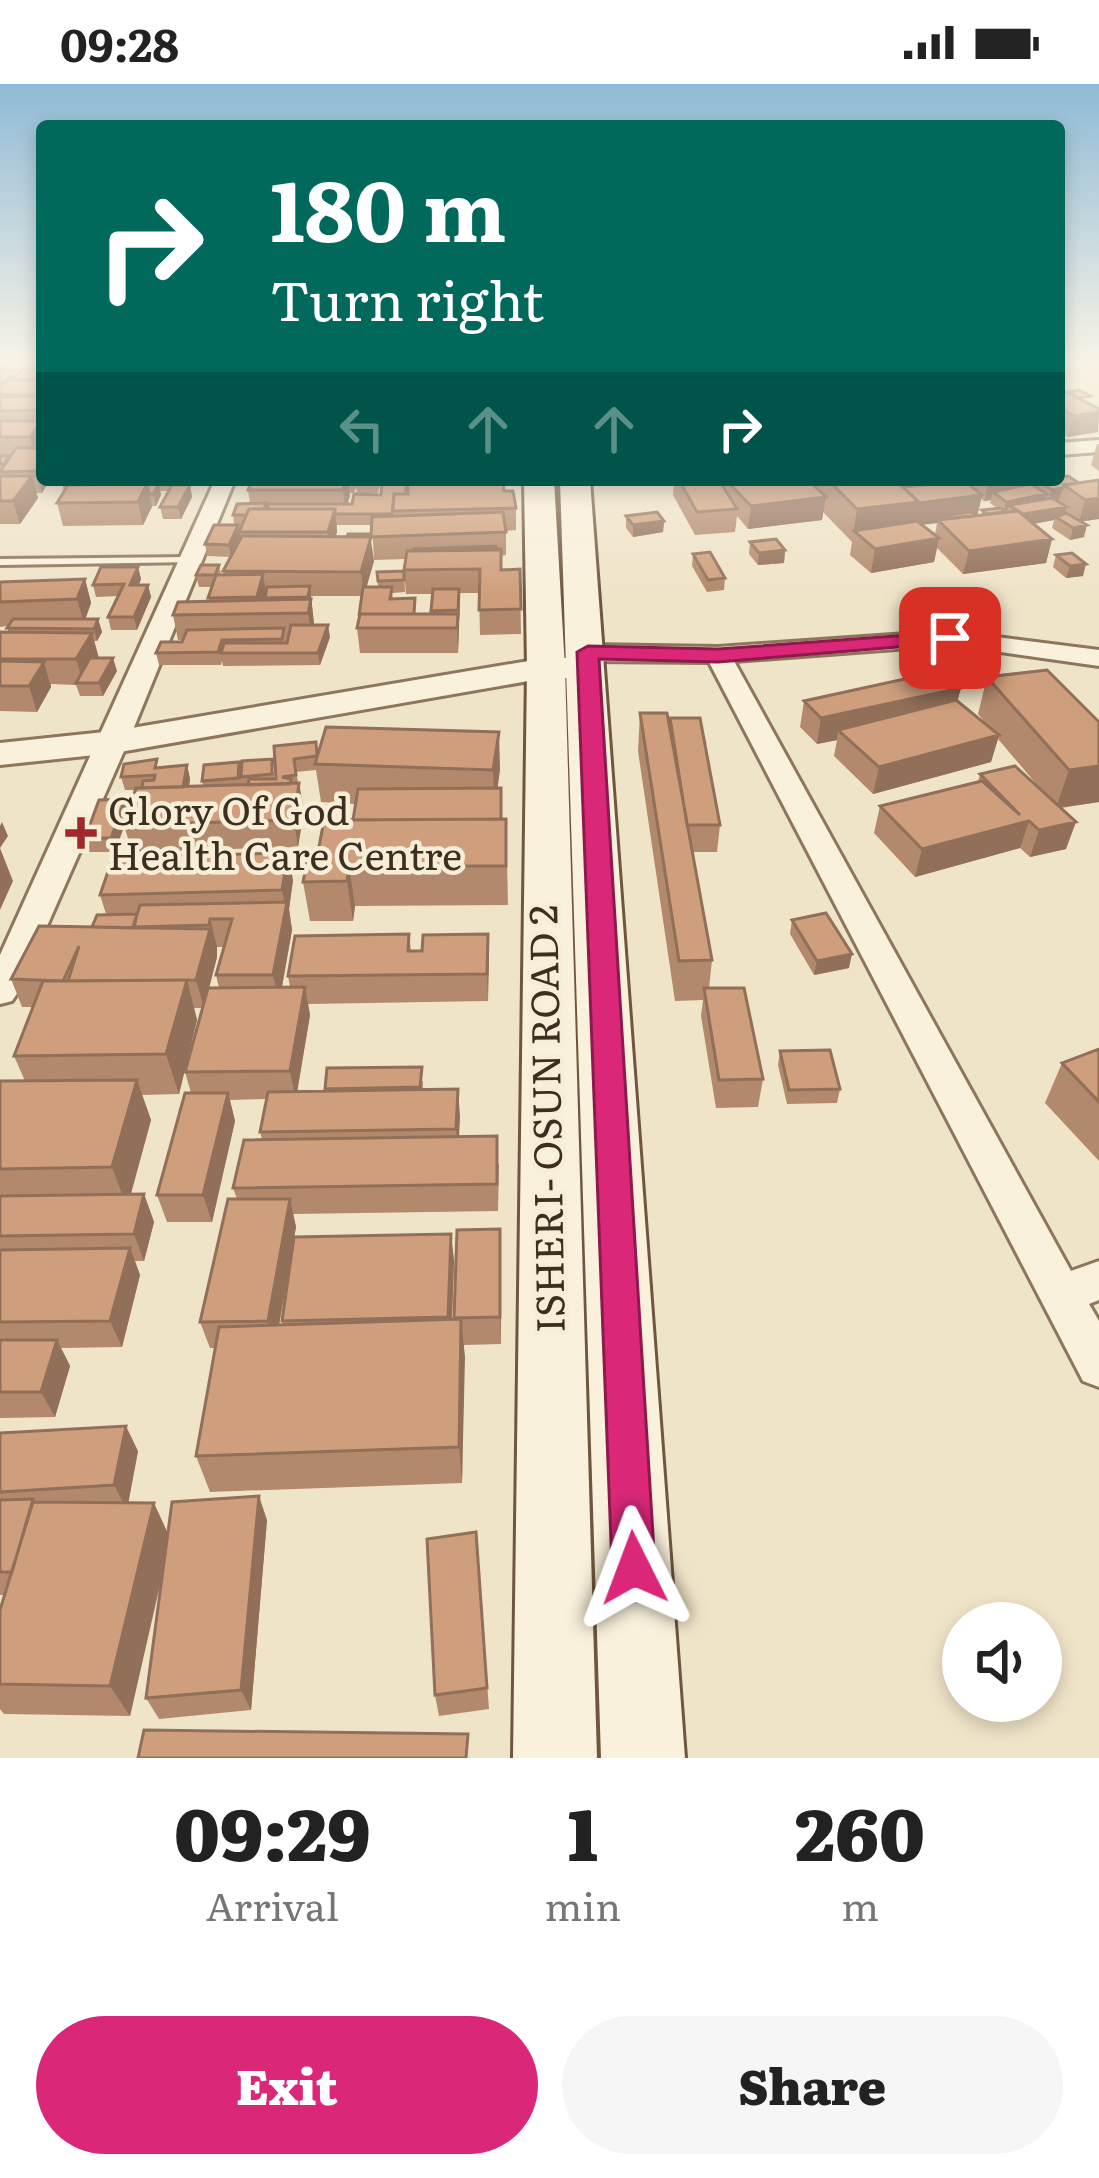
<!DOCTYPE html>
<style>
:root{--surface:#fff;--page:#f6f6f6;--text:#222;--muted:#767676;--accent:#db2777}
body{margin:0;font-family:Literata,serif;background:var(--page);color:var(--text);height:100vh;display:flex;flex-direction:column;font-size:45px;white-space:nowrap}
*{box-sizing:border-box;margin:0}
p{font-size:39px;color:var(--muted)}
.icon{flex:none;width:66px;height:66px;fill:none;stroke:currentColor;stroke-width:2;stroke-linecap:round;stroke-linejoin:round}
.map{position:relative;height:1674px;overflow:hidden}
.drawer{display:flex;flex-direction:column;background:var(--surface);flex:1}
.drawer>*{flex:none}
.hud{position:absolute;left:36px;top:36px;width:1029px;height:366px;border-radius:12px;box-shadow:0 6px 18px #0003;background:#00695c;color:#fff;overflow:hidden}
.controls{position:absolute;left:942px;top:1518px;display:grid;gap:24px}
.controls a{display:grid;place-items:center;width:120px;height:120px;border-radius:50%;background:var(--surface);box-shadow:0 6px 18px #0003;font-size:60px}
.pin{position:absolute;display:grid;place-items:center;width:102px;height:102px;color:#fff;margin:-51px;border-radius:24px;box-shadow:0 6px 18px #0006}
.me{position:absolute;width:132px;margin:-66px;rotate:357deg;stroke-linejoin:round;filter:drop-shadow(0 0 9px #0008)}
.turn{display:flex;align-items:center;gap:42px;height:252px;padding:0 36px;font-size:54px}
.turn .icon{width:156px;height:156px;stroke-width:2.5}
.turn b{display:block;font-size:84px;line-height:102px}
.lanes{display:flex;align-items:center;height:114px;padding:0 36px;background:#0003;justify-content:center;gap:60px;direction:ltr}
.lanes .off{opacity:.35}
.eta{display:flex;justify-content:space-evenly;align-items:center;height:204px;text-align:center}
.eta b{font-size:72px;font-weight:800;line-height:84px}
.primary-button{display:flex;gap:24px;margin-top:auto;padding:24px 36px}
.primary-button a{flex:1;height:138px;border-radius:72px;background:var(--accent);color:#fff;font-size:48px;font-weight:800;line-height:138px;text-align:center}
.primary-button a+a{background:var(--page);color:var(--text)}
.status{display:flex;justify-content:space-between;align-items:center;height:84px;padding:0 60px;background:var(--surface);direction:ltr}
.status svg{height:33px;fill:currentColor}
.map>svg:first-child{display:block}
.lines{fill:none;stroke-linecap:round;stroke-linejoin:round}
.service-casing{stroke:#8d765c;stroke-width:6}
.minor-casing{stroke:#8d765c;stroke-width:6}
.tertiary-casing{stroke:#8d765c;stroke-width:6}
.secondary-casing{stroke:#6f573f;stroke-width:6}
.service{fill:#faf1dc;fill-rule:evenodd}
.minor{fill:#faf1dc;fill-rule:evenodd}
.tertiary{fill:#faf1dc;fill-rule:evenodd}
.secondary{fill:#faf1dc;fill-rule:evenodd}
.wall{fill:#b2896c;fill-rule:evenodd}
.shaded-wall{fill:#916f58}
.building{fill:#cf9f7d;stroke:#916f58;stroke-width:3}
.route{fill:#db2777;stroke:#8e194d;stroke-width:3}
.poi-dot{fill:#9e2a2b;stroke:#f7eed8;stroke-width:4.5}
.labels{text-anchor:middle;stroke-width:9;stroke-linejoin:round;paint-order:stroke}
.poi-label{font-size:39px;fill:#3d2e20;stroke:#f7eed8;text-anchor:start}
.street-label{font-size:39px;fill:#3d2e20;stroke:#f7eed8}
</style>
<div class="status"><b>09:28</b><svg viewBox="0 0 49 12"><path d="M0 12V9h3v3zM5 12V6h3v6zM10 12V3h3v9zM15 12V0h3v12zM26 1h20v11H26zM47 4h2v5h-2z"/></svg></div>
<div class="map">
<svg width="1099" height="1674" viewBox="0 0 1099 1674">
<rect width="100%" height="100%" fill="#f0e4c8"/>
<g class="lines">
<defs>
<path id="service" d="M191,473L195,474V478L0,481V475Z"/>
<path id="minor" d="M0,276H11L0,284Z
M1099,356V368L1059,371V359Z
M215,396H235L128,658L18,908L12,917L0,920V871Z
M950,547L1099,566V582L950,561L734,577L1071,1187L1099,1177V1216L1089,1220L1099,1237V1303L1083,1297L709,578L588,577L575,569L588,561L718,563Z"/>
<path id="tertiary" d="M546,574H580L596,584L580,594H546L114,669L0,681V659L114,647Z"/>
<path id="secondary" d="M524,396H554L565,584L597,1674H513L527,584Z
M560,396H590L685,1674H601Z"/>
</defs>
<use href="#service" class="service-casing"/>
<use href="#minor" class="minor-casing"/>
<use href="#tertiary" class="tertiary-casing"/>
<use href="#secondary" class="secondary-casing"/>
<use href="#service" class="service"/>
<use href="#minor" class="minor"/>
<use href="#tertiary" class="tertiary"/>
<use href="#secondary" class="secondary"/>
</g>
<path class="wall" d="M26,276H42V396H50L42,409H36L38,414L20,440H0V288L17,291L27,282Z
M1059,304L1088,319L1098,348L1068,353L1059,348Z
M1097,360H1099V387L1091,381Z
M61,396H188L186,401H190L192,413L181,435H163L160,423L169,407H160L161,411L156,422H152L143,441L63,442L57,419L64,407Z
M252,396H381L378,409H357L356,403L354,409H349L347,420L381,411L382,396H396V400L407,410L504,407L516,424V446L506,447V471L501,472V486L520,485L521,550L480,551L479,509H460L458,569H360L357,544L362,512H311L314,541L330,553L320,581L223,582L222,577L221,581H159L156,569L183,556H178L173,531L209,517L212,503H199L196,491L219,481L221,491H224L223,487L231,473L207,472L205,460L234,441L233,431L250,420L248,406ZM337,441H372L374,476L406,475L404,486L406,510H433L432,530H416L393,515L392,509L405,508L404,487L377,488L378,503H366L374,477L336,453Z
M674,396H1034L1033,401L1035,403L1037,396L1079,399L1099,396L1081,438L1084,453L1070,456L1052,444L1054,436L1034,440L1052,455L1046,479L963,490L937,464L934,478L871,489L850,471L852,458L823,428L822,436L748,445L737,432L735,448L695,451L673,411ZM981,415L984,417L991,416L990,419L997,424L982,426L981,431H977ZM937,439L935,450L922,441Z
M626,432L664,437L663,448L633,453L626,444Z
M750,458L785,466L784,479L758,481L749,470Z
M693,470L725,494L724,506L707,508L692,482Z
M1056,471L1083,492L1066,494L1053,483Z
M138,483L141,495L139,501H148L151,513L137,546H111L108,533L118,512L96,513L93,501Z
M85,495L91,519L85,535H98L102,548L97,557H94L98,574L117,587L103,612H80L76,601L51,600V603L37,628L0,627V548H8V542L0,543V498Z
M987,593L1099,718L1061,724L1066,765L1030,773L1020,764L915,793L874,749L880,722L978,698L980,690L1038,702L998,655L991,678L873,710L834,672L837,656L817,660L800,643L804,617L961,604L957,617L987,641L978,630Z
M640,629L670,643V634L720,741L717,768H692L712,876L709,904L763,995L758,1023L716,1024L701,932L703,916L675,917L638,667Z
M274,662L318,671L500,685L497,704L502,735H506L508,821L355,822L353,837H310L303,798L316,779L353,736L356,720L321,718L316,686L296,688L304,726L298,763L132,768L124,741L125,738L115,768H89L85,754L125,715L128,728L136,706H125L121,693L159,684L187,681L190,695L189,703L203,702L202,697L239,678L241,689L274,688V695H276Z
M293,796L289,825L292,846L282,903H290L288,892L409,850L411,867H422L488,850V917L308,920L310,931L297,1007H325V1005L423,997V1006L458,1005L459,1053L499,1080L498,1127L293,1130L296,1143L294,1153L451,1150L454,1177L452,1235H454L501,1173V1260L464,1261L462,1399L210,1408L196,1372L215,1264H210L200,1238L237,1115L233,1104L262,1055L260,1048L266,1015L230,1016L235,1037L212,1138H167L157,1111L191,1009L185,988L202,924H194L197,936L179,1010L142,1011L151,1036L131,1110H144L154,1138L144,1177H135L140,1191L122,1263L61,1264L70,1282L55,1333L0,1334V997H25L14,972L33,923H22L11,895L92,843L106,830L100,811ZM217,863H224L216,891L219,904H209L217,873ZM292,1169L282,1237L283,1241H279Z
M792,836L849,884L814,891L790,850Z
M1099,965V1077L1045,1019L1062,979Z
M780,967L840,1005L837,1019L787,1020L778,981Z
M0,1349L138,1367L128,1419L168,1449L267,1436L251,1626L159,1635L146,1614L163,1489L130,1632L4,1630L0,1625V1526L5,1511H0Z
M476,1448L489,1625L439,1632L435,1611Z"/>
<path class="shaded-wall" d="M1099,328L1098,348L1068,353L1074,332Z
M42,337V366L34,368L30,353Z
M42,378V396H50L42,409L36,387Z
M32,392L38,414L20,440L13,417Z
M345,396H348L350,412L345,429L343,406Z
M927,396H964L961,413L982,411L977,434L949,431L948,438L938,436L937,439L854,447L852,458L857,425L903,405L904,399Z
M989,396H1034L1031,408H993L991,416L984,417Z
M147,400L152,423L143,441L138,418Z
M159,400L161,411L156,422L153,410Z
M190,401L192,413L181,435L178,423Z
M1063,404L1059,416L1048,417L1052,406Z
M1047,410L1044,421H1009L1007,428L1003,429L1006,418Z
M826,413L822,436L748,445L751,422Z
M1099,414V435L1079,438L1085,416Z
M1067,423L1063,435L1056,433L1054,436L1020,442L1023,430Z
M335,425L337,448L331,472L328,448Z
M664,437L663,448L633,453V441Z
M238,441L240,452L231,473L229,461Z
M1087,441L1084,453L1070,456L1073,444Z
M370,450L374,477L364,512L361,488Z
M939,454L934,478L871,489L875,465Z
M1052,455L1046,479L963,490L969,467Z
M785,466L784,479L758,481L759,469Z
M1086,480L1083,492L1066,494L1070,482Z
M138,483L141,495L133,514L130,501Z
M263,490L267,514H265L266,521L260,530L257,513Z
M85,495L91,519L84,539L77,515Z
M148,501L151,513L137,546L134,533Z
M310,502L314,540L312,554L308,529Z
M459,505L460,517L458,569L457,544Z
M98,535L102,548L97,557L94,545Z
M328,541L330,553L320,581L318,569Z
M92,549L99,574L84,601L76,575Z
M113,574L117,587L103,612L99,599Z
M44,578L51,603L37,628L29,602Z
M961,604L954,629L838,646L837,656L817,660L821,634Z
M499,648L500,685L495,724L493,686Z
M999,651L991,678L873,710L879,683Z
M187,681L190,695L185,726L182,712Z
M1099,682V718L1056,724L1069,686Z
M299,699L304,726L298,763L294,736Z
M125,715L129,729L115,768L111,754Z
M1029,737L1020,764L915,793L922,765Z
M2,738L8,752L0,764L13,797L0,826V742Z
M1076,738L1066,765L1030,773L1039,746Z
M288,769L293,796L289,825L292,846L279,919L273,891L286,826L282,806Z
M349,782L355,822L353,837L347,797Z
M210,835L217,863V873L204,924L196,896L210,846Z
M488,850L489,877L488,917L487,890Z
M852,870L849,884L814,891L817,877Z
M187,896L197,936L179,1010L166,970Z
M305,903L310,931L296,1015L290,987Z
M137,996L151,1036L127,1123L112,1083Z
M458,1005L460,1033L458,1073L456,1045Z
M228,1009L235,1037L212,1138L203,1111Z
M144,1110L154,1138L144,1177L134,1150Z
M290,1115L296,1143L275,1264L268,1237Z
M500,1145L501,1173V1260L500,1233Z
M451,1150L454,1177L451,1259L448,1233Z
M130,1164L140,1191L122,1263L110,1237Z
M461,1235L465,1273L462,1399L459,1363Z
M57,1256L70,1282L55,1333L41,1308Z
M126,1342L138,1367L127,1426L114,1401Z
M259,1412L267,1436L251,1626L241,1606Z
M154,1419L170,1454L130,1632L110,1602Z"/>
<path class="building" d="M27,282L42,283V296H10Z
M3,286H15L0,303V288Z
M7,296H42V312L0,310V303Z
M1059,304L1099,325V328L1074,332L1059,324Z
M1079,306L1090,312L1078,314L1067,308Z
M42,312V326L0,327V313Z
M0,337H42L30,353H0Z
M16,364H42V378L36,387L0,388Z
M0,372H10L4,380H0Z
M0,392H32L13,417H0Z
M1068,392L1079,399L1064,401L1063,404L1052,406L1037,396H1059V393Z
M252,396H345L343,406H248Z
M382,396H395L394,400H407L405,410H394L392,430H335V425H267L269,420H352L354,410L381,411Z
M408,396H503L504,407H513L516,424L393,427L394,410H408Z
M679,396H719L737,425L697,428Z
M726,396H808L826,413L751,422Z
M828,396H895L919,418L857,425Z
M1099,396V414L1085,416L1064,401Z
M965,397L982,411L919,419L903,403Z
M114,400H159L153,410H149L147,400Z
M147,400L138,418L57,419L68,401Z
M1031,400L1047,410L1006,418L993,408Z
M172,401H190L178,423H160Z
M1052,414L1067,423L1023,430L1009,421Z
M266,419L264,425H249L246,431H233L237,420Z
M1001,424L1005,428L987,430L982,426Z
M249,425H335L328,448H239Z
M1018,427L1052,455L969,467L938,436Z
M503,428L506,448L371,453L372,433Z
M657,428L664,437L633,441L626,432Z
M971,428L976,431L953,434L949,431Z
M1066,429L1087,441L1073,444L1056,433Z
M917,437L939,454L875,465L854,447Z
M214,441H238L229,461L205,460Z
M348,450H370V453H347Z
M242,452L371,453L361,488L223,487Z
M776,455L785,466L759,469L750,458Z
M496,462L497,466L414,467V465Z
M501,465V486L520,485L521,525L479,526L480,485L404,486L407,467Z
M710,468L725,494L708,496L693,470Z
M1072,469L1086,480L1070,482L1056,471Z
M201,481H219L215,491H196Z
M101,483H138L130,501H148L134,533H108L124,500L93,501Z
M404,487V496L378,497L377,488Z
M263,490L257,513L208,514L216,491Z
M85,495L77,515L0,518V498Z
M310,502L308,513L265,514L267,503Z
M363,503H392L390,515L415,514L414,530H360L359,532Z
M433,505H459L458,526L431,527Z
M311,515L308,529L173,531L178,518Z
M360,530H458L457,544H357Z
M13,535H98L94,545L7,544Z
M291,541H328L318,569H221L224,559H287Z
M284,544L282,555L222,556L218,568L156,569L161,558H182L187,546Z
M0,548L92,549L76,575H0Z
M90,574H113L99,599H76Z
M0,577L44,578L29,602H0Z
M1047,586L1099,638V682L1069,686L987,593Z
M941,587L961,604L821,634L804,617Z
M956,616L999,651L879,683L838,646Z
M640,629H667L712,876L679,877Z
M670,634H700L720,741H687Z
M326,643L499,648L493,686L315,680Z
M316,658L317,672L294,675L296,691L282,693L291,695L290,700L248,701L249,695H276L274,662Z
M157,675L155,684L187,681L183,703L142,704L143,697L154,696L155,691L121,693L124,680Z
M272,675V690L241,693L242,677Z
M239,678L238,694L202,697L204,681Z
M1015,682L1076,738L1039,746L1029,737L922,765L880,722L982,697L1020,731L980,690Z
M299,699L294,736L124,741L136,704Z
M501,704V735L353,736L358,705Z
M125,715L111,754H85L99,716Z
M506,735V782H349L347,797L303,798L307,779H316L324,736Z
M288,769L282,806L100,811L113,773Z
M287,818L273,891H216L232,835H210L209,841L133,843L140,821Z
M826,829L852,870L817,877L792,836Z
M137,830L134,844L92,843L97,831Z
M39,842L210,845L196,896L68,897L79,862L63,897L11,895Z
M409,850L408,867H422L423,851L488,850L487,890L288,892L295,852Z
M187,896L166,970L14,972L43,897Z
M305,903L290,987L185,988L208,904Z
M704,904H744L763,995L719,996Z
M1099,965V1018L1062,979Z
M830,966L840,1005L789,1006L780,967Z
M422,983L420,1003L325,1005L327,984Z
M137,996L112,1083L0,1085V997Z
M458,1005L456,1045L260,1048L268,1008Z
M185,1009H228L203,1111H157Z
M497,1052V1100L233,1104L244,1056Z
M144,1110L134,1150L0,1152V1112Z
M228,1115H290L268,1237L200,1238Z
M500,1145V1233L454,1234L457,1146Z
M451,1150L448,1233L282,1237L294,1153Z
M130,1164L110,1237L0,1238V1166Z
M461,1235L459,1363L196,1372L219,1243Z
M0,1256H57L41,1308H0Z
M126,1342L114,1401L0,1408V1349Z
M259,1412L241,1606L146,1614L172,1418Z
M33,1415L12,1488H0V1416Z
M33,1418L154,1419L110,1602L0,1600V1526Z
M476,1448L487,1604L435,1611L427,1455Z
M144,1646L468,1650L466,1674H138Z"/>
<linearGradient id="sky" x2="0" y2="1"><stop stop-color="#8fbad6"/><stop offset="0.54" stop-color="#f8f3e6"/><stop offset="1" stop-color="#f8f3e6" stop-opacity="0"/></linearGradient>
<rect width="1099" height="511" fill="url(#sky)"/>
<path class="route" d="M950,548L957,549V558L718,578L599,575L655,1484L649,1500L634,1506L618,1500L612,1484L577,568L588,562L718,565Z"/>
<path class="poi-dot" d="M75 731h12v12h12v12h-12v12h-12v-12h-12v-12h12z"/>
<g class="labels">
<g class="poi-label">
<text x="108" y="741">Glory Of God<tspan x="108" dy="45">Health Care Centre</tspan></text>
</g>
<g class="street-label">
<text transform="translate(547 1035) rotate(-91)" y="14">ISHERI- OSUN ROAD 2</text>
</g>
</g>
</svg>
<div class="controls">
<a><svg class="icon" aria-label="sound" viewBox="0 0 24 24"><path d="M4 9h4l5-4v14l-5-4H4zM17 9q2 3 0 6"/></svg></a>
</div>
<div class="pin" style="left:950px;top:554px;background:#d93025"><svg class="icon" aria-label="arrive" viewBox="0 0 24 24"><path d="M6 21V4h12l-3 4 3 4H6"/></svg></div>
<svg class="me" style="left:634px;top:1484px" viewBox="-20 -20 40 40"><path d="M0-17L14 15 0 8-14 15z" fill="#db2777" stroke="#fff" stroke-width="4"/></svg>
<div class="hud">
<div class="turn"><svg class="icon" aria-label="right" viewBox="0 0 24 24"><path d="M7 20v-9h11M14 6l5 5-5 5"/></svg><div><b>180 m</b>Turn right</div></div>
<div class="lanes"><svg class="icon off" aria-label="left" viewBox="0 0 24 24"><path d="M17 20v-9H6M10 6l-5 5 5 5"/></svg><svg class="icon off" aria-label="ahead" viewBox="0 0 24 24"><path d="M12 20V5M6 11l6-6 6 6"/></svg><svg class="icon off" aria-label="ahead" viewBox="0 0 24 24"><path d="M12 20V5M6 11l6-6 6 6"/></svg><svg class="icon" aria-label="right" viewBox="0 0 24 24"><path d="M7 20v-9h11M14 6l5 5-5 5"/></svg></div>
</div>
</div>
<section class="drawer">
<div class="eta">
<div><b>09:29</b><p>Arrival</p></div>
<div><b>1</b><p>min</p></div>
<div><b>260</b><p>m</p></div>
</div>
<div class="primary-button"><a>Exit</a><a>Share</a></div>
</section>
